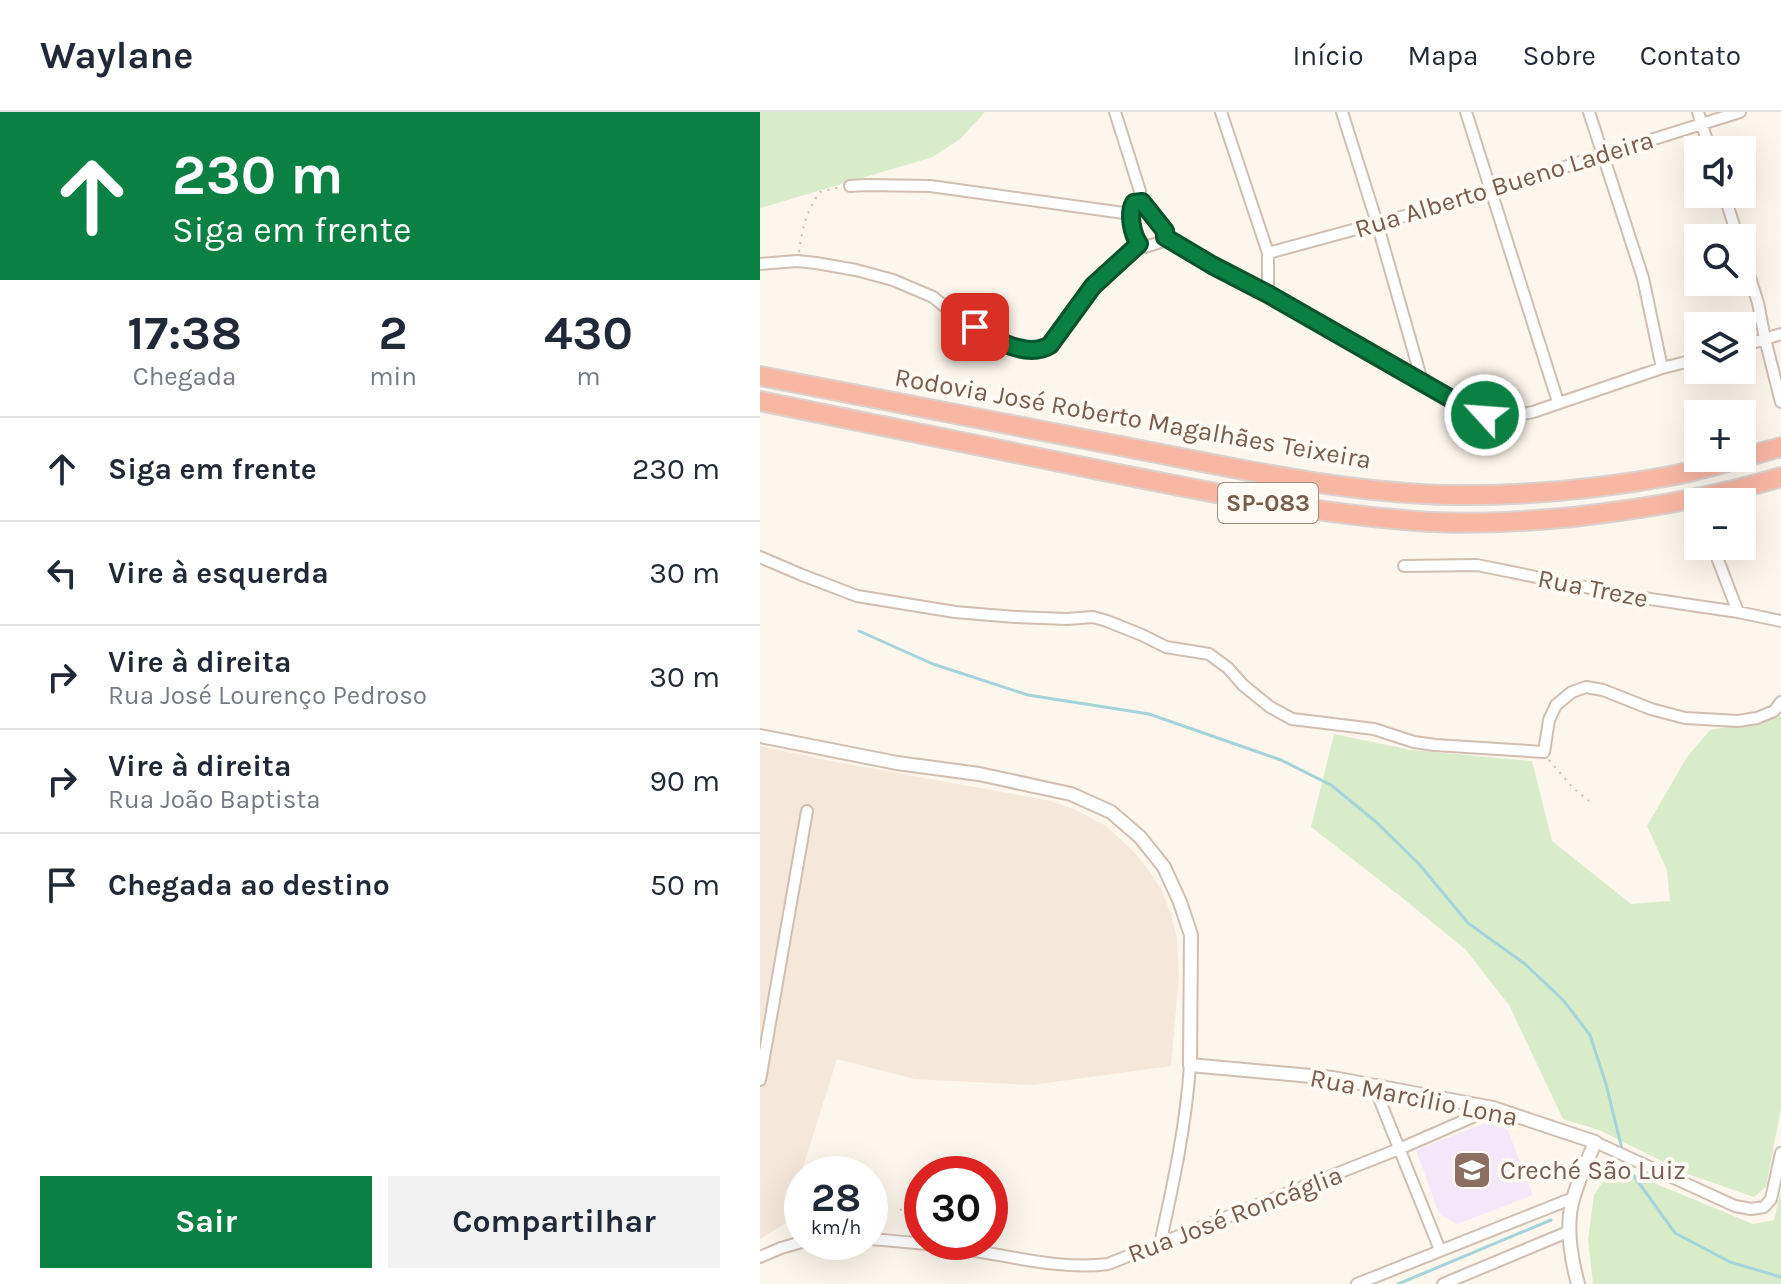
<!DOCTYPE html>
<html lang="pt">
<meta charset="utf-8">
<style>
:root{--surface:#fff;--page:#f2f2f3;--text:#1f2937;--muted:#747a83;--line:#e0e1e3;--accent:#0b8043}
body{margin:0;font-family:Karla,sans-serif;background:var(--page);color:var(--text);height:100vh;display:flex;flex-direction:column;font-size:30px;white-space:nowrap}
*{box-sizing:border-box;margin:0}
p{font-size:26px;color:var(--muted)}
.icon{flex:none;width:44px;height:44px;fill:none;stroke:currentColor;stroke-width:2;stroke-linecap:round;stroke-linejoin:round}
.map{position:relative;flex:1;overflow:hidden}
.sheet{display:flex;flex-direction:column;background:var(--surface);width:760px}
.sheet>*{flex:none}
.guide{background:#0b8043;color:#fff;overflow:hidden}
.fabs{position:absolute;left:924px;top:24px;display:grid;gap:16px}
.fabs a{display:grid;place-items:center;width:72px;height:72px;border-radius:0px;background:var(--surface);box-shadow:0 8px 32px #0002;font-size:40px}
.speed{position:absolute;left:24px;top:1044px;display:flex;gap:16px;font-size:40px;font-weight:700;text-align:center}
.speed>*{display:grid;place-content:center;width:104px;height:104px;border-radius:50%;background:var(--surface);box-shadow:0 8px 32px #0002;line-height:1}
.speed small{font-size:20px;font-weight:400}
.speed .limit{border:12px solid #d22;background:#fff;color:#111}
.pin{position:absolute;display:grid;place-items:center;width:68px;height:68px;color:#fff;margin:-34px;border-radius:16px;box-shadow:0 4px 12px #0006}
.me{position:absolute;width:88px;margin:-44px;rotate:296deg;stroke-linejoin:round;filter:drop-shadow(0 0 6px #0008)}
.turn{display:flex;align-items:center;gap:28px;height:168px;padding:0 40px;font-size:36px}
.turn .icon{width:104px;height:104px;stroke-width:2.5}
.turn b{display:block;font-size:56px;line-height:68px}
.eta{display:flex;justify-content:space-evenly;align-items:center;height:136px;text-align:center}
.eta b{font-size:48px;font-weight:700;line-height:56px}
.primary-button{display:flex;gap:16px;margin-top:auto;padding:16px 40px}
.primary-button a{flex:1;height:92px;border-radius:0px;background:var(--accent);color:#fff;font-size:32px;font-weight:700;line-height:92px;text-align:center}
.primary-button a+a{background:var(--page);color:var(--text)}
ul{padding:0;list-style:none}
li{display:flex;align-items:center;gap:24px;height:104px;padding:0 40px;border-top:2px solid var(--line)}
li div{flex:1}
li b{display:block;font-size:30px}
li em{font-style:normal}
header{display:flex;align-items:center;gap:48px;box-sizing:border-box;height:112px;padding:0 40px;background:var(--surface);border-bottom:2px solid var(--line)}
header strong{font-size:38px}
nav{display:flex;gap:44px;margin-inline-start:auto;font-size:28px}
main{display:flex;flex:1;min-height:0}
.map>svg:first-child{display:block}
.residential{fill:#f5e8da}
.education{fill:#f3e8fa}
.green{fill:#d8ecc9}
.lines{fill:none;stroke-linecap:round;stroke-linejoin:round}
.stream{stroke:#a5d3da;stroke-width:3}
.minor-casing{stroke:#d1beb0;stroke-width:14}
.tertiary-casing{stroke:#d1beb0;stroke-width:16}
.motorway-casing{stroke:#dad1cd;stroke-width:22}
.path{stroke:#d9b8a5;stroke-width:2;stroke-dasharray:2 6;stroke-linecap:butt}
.minor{stroke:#fff;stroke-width:10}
.tertiary{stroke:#fff;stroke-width:12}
.motorway{stroke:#f7b7a3;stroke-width:18}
.route-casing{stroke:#07532c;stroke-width:20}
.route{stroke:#0b8043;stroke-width:14}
.labels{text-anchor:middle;stroke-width:8;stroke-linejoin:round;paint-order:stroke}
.shield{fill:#fffaf3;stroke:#a28b7f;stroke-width:2}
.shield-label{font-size:24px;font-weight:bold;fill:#7a5c4d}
.street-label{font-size:26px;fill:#7a5c4d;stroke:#fffaf3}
.education-label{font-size:26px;fill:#785e54;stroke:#fffaf3;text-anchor:start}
</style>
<header>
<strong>Waylane</strong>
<nav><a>Início</a><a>Mapa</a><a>Sobre</a><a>Contato</a></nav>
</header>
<main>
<section class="sheet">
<div class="guide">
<div class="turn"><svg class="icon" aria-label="ahead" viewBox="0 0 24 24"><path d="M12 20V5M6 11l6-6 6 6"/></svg><div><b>230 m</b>Siga em frente</div></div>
</div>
<div class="eta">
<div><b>17:38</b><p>Chegada</p></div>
<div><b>2</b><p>min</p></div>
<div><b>430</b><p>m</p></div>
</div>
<ul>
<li><svg class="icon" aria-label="ahead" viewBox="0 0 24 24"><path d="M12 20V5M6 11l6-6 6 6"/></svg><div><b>Siga em frente</b></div><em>230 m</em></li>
<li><svg class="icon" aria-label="left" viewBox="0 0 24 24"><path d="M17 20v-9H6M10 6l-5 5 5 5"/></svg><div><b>Vire à esquerda</b></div><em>30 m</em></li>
<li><svg class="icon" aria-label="right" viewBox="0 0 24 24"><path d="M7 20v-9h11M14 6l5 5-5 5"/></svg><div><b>Vire à direita</b><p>Rua José Lourenço Pedroso</p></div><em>30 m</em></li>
<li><svg class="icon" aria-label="right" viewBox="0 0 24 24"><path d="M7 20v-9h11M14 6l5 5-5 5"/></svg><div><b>Vire à direita</b><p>Rua João Baptista</p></div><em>90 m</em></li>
<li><svg class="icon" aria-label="arrive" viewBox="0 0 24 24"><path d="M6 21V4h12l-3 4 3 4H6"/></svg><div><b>Chegada ao destino</b></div><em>50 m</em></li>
</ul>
<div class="primary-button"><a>Sair</a><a>Compartilhar</a></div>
</section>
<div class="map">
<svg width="1021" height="1172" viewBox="0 0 1021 1172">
<rect width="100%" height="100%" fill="#fdf6ec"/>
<path class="residential" d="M0,634L76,650L287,688L314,697L346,714L373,739L388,757L401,777L411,802L417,826L419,864L411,954L272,973L154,967L77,947L33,1087L29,1109L0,1127Z"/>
<path class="education" d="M743,1006L773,1083L697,1112L679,1102L656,1038L736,1007Z"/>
<path class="green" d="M0,0H225L200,27L173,45L0,96Z
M1021,604V996L1006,1075L994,1085L928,1062L839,1018L803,1007L749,893L705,837L640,784L551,715L574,622L651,638L772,649L792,729L871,792L910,789L907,758L887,714L927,645L950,618Z
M853,1054L993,1112L1014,1108L1021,1078V1172H833L828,1128L834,1083Z"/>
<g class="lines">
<path class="stream" d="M99,519L173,552L268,583L389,602L521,648L571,673L615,709L659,752L708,811L765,852L803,888L830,923L846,972L862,1037
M865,1049L866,1053L915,1121L970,1150L1021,1165
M638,1172L791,1108"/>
<defs>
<path id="minor" d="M355,0L380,79L379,89
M461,0L508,141V182
M582,0L617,111L662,269
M706,0L798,290
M829,0L883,166L902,256
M938,0L950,38
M90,74L105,73L170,74L371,102
M964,82L978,126
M379,89L384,91L405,119V125L401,130L385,135C372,128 369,107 372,94Z
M405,125L452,153L508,182L693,288C728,304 735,308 773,300L902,256L938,247
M982,140L998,191L1005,227L1021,290
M508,141L674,96L980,0
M0,152L37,149L56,151L96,158L133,168L173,185L199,206L231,225L256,236L284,237C301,226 317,192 332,176C346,160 364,147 379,132
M982,234L1021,222
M0,445L42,463L97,484L195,500L255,505L307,507L333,505L347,509L382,523L406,535L449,542L468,556L483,573L510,595L532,607L614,617L654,630L675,633L784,640L789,608L796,593L812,580L826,575L843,578L891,597L925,606L978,609L997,606L1014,599L1021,590
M958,448L978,500
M644,454L717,453L870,484L978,500L1021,509
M0,968L47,699
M614,974L680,1138
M835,1030L975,1094L991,1097L1004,1095L1011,1087L1021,1041
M110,1127C144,1130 177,1132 210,1138C255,1145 303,1158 348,1152L639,1037L733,996
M400,1132C413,1073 426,1014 430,953
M0,1145L21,1136L42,1130
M597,1172L813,1086
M683,1172L810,1119"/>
<path id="tertiary" d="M0,624L137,651L219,662L311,682L351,700L380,725L404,755L420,790L431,823L430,953L573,966L733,996L835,1030C828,1048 819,1066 814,1084C805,1110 811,1146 818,1172"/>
<path id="motorway" d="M0,264C127,289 254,314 381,338C484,358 587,381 692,383C765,384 839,377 910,364C947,357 984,345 1021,335
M0,289C113,312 226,335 339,358C444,379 548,401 656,409C708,413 761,410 813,405C883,397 953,386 1021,365"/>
</defs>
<use href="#minor" class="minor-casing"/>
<use href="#tertiary" class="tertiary-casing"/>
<use href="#motorway" class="motorway-casing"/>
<path class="path" d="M39,140C42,118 46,99 60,80L80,75
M789,648L813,676L829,689
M140,1097L162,1110"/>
<use href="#minor" class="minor"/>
<use href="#tertiary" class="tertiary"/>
<use href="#motorway" class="motorway"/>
</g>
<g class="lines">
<defs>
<path id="route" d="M215,215C234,228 268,247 290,233L333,174L379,132C372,122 368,101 374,91L382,90L405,119V125L452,153L508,182L693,288L725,303"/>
</defs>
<use href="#route" class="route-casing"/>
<use href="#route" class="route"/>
</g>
<defs>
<symbol id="school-square" viewBox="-11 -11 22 22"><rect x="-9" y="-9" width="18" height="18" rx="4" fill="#8d6e63" stroke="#fffaf3"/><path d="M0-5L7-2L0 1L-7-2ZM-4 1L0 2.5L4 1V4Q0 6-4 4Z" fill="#fff"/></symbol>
</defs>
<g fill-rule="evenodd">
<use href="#school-square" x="690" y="1036" width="44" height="44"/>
</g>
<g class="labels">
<rect class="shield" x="458" y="371" width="100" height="40" rx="6"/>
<g class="shield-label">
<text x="508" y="399">SP-083</text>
</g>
<g class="street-label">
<text transform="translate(744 72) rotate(-17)" y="9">Rua Alberto Bueno Ladeira</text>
<text transform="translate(373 306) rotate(10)" y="9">Rodovia José Roberto Magalhães Teixeira</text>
<text transform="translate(833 476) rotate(11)" y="9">Rua Treze</text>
<text transform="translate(654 985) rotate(11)" y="9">Rua Marcílio Lona</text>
<text transform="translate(475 1102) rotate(-21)" y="9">Rua José Roncáglia</text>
</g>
<g class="education-label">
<text x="740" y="1067">Creché São Luiz</text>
</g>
</g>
</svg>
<div class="fabs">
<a><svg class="icon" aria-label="sound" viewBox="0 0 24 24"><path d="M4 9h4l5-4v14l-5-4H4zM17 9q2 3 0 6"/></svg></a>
<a><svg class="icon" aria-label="search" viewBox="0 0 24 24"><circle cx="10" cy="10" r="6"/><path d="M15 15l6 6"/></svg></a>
<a><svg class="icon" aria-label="layers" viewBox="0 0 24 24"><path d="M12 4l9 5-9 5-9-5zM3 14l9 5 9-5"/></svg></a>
<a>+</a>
<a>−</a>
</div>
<div class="speed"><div>28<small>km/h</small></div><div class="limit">30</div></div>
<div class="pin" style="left:215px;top:215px;background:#d93025"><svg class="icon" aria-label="arrive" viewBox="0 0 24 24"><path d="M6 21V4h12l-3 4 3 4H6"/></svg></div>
<svg class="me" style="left:725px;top:303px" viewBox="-20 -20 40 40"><circle r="17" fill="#0b8043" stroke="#fff" stroke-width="3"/><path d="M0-11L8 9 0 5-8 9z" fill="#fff"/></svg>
</div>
</main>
